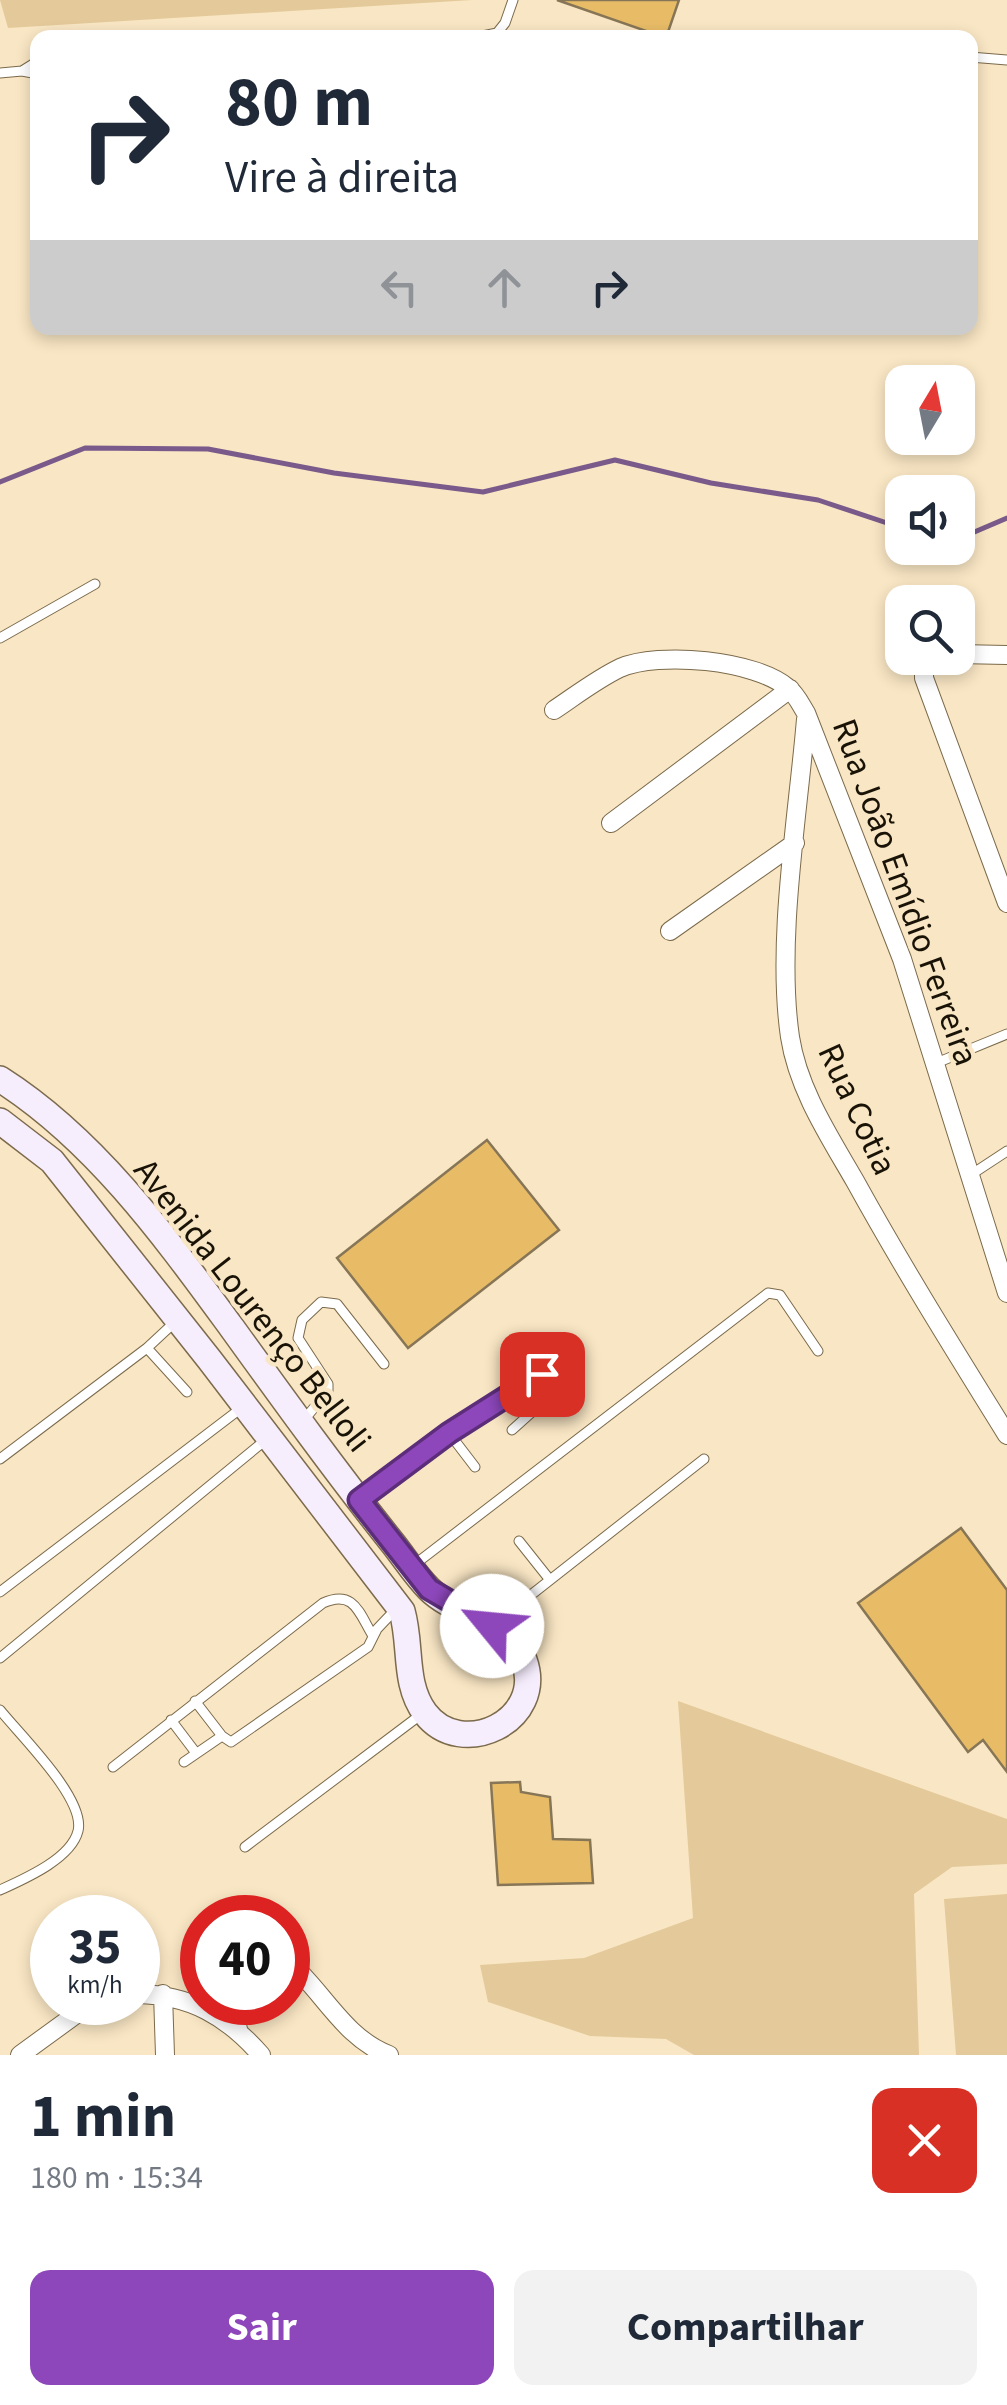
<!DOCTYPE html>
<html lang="pt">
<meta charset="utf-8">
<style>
:root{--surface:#fff;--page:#f2f2f3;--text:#1f2937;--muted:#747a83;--accent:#8d47bb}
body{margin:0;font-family:"Source Sans 3",sans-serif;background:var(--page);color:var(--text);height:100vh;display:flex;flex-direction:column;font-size:38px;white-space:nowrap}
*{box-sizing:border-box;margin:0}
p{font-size:32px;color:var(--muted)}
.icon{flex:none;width:55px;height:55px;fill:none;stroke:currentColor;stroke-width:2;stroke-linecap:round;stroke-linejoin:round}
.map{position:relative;height:2055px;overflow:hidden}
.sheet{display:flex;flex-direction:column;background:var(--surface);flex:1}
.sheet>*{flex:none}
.guide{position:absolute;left:30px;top:30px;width:948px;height:305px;border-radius:20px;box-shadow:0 5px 15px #0003;background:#fff;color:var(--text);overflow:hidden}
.needle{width:65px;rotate:10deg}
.tools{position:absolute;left:885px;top:365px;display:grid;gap:20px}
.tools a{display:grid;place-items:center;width:90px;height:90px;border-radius:20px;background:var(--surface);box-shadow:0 5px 15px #0003;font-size:50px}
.speed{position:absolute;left:30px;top:1895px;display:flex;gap:20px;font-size:50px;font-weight:700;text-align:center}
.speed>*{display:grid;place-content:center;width:130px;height:130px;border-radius:50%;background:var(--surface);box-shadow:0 5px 15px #0003;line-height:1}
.speed small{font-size:25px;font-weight:400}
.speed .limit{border:15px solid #d22;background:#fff;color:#111}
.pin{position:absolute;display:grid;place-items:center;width:85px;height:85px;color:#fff;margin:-42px;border-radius:20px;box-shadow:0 5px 15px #0006}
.me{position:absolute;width:110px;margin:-55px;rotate:298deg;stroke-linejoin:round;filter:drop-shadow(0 0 8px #0008)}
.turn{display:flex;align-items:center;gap:35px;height:210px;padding:0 30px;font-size:45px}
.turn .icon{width:130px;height:130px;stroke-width:2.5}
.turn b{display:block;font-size:70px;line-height:85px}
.lanes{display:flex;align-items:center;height:95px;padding:0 30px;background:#0003;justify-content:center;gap:50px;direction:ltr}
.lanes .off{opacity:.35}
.round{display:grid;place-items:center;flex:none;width:105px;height:105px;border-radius:20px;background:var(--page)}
.overview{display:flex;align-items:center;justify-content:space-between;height:170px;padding:0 30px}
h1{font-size:60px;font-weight:700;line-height:75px}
.button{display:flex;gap:20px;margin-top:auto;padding:20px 30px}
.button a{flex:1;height:115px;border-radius:20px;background:var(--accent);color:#fff;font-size:40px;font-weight:700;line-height:115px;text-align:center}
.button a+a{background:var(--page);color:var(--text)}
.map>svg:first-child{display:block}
.green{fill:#e4ca9a}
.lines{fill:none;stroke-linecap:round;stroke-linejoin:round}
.stream{stroke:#7a5a8a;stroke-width:5}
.building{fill:#e8bc67;stroke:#867556;stroke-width:2.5}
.lane-casing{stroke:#7b6a4b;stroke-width:11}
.street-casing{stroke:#7b6a4b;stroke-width:20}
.secondary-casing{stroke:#7b6a4b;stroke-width:28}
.lane{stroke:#fff;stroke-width:9}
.street{stroke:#fff;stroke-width:18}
.secondary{stroke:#f6edfd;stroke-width:25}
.route-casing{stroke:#5c2e7a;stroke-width:25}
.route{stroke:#8d47bb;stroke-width:18}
.labels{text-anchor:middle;stroke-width:9;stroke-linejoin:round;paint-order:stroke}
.street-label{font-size:35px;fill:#191307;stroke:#f9e6c4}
</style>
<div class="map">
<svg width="1007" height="2055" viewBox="0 0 1007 2055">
<rect width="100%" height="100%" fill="#f9e6c4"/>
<path class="green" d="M0,0H472L8,28Z
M678,1701L1007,1819V1864L952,1867L914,1894L919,2055H694L666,2039L590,2036L488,2002L480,1965L584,1958L693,1918Z
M1007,1894V2055H956L944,1899Z"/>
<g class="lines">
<path class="stream" d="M0,482L85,448L208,449L334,473L483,492L615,460L711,483L818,500L902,528
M958,539L1007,518"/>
</g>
<path class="building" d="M557,0H679L666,38Z
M487,1140L559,1230L408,1348L337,1258Z
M961,1528L1007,1590V1772L983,1740L968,1752L858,1603Z
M520,1782L521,1792L550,1797L553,1839L590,1840L593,1883L498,1885L491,1783Z"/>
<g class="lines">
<defs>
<path id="lane" d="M473,38L497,33L505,23L513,0
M970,57L1007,60
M22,71L38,61
M0,73L22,71L38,74
M0,638L95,584
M934,1064L1007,1034
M969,1176L1007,1151
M176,1321L147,1348L187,1392
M303,1421L328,1391V1384L298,1338L302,1320L321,1302L337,1304L384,1364
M449,1433L475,1467
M0,1459L147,1348
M361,1499L449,1433L537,1376L543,1375L552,1394L512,1430
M519,1541L550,1580
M414,1565L768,1293L780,1295L818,1351
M0,1592L244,1406
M494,1624L704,1459
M0,1658L268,1438
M195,1701L222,1736
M0,1710C20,1735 86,1799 78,1831C71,1859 24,1879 0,1890
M171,1720L196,1753
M184,1762L222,1736L231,1742L368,1647L377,1629L396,1609
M113,1767L323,1603C354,1589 359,1613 373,1636
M245,1847L423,1713"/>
<path id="street" d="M958,654L1007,655
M938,658L924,669V678L1007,903
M554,710C575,696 597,679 620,668C659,651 755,660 788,688C796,694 801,705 806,713L902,959L1007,1293
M806,719C798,816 776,941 790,1037C798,1089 829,1136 855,1181C903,1268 955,1351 1007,1435
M611,823L790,689
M670,931L795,843
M288,1961C323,1991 344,2038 389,2055
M138,1994C190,1995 227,2016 261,2055
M163,1994L165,2055
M230,2002L238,2029
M20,2055L75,2015L103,2002"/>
<path id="secondary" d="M0,1079C96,1140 166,1238 232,1328C284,1400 336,1472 391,1541C404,1557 415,1575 429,1589C457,1617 510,1619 524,1660C546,1721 461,1761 425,1713C403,1683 412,1646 402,1611L209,1359L52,1161L0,1121"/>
</defs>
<use href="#lane" class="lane-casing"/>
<use href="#street" class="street-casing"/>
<use href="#secondary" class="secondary-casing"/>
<use href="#lane" class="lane"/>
<use href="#street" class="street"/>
<use href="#secondary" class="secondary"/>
</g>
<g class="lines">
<defs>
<path id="route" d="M492,1626L429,1589L359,1500L449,1433L542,1374"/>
</defs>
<use href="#route" class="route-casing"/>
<use href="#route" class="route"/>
</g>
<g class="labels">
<g class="street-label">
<text transform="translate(906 892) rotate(70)" y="12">Rua João Emídio Ferreira</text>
<text transform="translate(858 1109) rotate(65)" y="12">Rua Cotia</text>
<text transform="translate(253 1305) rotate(52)" y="12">Avenida Lourenço Belloli</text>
</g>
</g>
</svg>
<div class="tools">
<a><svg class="needle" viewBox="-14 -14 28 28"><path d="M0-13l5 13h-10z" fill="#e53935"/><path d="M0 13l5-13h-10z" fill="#747a83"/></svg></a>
<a><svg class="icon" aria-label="sound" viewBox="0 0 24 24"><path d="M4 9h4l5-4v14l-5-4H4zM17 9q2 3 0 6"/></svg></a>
<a><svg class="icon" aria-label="search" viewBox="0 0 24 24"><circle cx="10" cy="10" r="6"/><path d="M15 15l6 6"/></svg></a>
</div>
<div class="speed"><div>35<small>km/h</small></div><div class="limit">40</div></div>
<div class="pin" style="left:542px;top:1374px;background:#d93025"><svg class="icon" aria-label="arrive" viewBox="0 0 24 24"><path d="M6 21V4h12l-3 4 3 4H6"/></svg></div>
<svg class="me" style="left:492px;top:1626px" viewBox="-20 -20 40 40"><circle r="19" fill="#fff"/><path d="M0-13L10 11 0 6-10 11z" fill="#8d47bb"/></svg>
<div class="guide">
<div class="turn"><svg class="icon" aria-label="right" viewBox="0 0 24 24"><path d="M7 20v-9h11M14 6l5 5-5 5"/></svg><div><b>80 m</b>Vire à direita</div></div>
<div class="lanes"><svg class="icon off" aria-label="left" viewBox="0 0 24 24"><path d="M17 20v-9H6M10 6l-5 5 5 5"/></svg><svg class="icon off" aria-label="ahead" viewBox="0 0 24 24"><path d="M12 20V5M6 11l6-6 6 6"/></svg><svg class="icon" aria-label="right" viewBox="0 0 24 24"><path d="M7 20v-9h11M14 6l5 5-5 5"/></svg></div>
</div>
</div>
<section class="sheet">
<div class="overview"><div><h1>1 min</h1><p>180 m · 15:34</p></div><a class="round" style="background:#d93025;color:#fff"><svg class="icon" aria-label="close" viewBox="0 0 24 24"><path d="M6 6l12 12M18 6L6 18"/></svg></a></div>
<div class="button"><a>Sair</a><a>Compartilhar</a></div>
</section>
